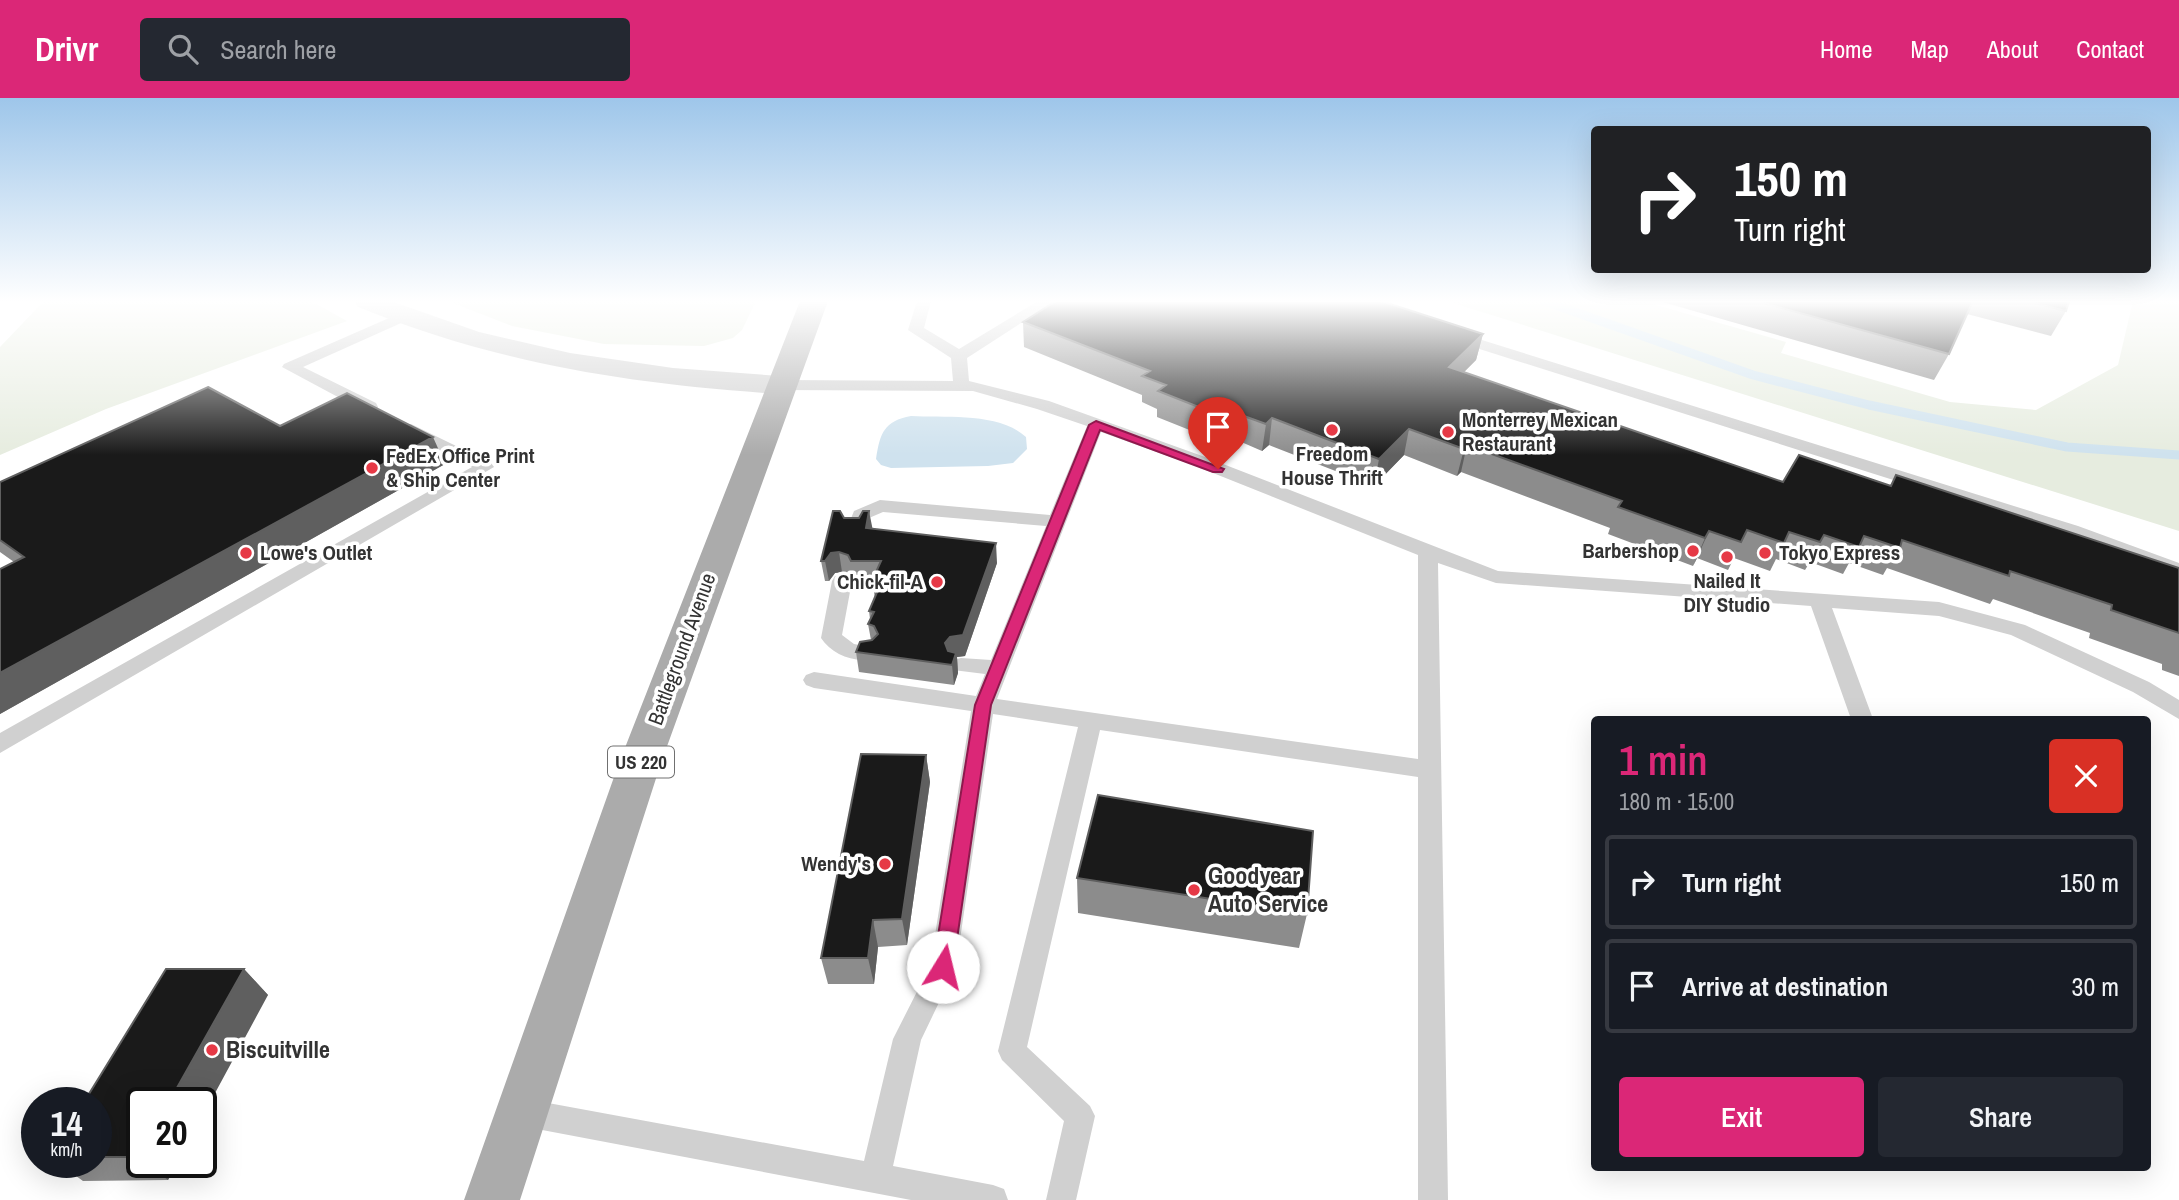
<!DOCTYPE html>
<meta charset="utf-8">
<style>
:root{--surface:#171b24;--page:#242831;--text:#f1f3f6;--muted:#9ea1a6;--line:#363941;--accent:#db2777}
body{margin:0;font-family:"Archivo Narrow",sans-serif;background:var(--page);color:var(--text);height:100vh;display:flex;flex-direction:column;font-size:26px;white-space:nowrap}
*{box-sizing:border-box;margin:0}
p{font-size:23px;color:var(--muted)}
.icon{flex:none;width:38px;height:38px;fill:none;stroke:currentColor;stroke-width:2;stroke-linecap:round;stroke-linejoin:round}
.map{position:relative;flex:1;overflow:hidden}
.details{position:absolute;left:1591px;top:618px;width:560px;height:455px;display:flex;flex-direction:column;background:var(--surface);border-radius:7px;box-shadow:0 7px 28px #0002}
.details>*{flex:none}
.hud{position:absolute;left:1591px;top:28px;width:560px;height:147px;border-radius:7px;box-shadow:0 7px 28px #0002;background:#202124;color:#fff;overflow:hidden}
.speed{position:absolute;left:21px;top:989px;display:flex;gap:14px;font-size:35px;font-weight:700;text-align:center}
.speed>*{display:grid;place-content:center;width:91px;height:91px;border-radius:50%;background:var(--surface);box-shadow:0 7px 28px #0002;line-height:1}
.speed small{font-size:18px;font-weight:400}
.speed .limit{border:4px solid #111;border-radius:10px;background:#fff;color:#111}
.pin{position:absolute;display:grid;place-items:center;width:60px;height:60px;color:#fff;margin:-72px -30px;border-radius:50% 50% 50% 0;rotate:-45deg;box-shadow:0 0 7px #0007}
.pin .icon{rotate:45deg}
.me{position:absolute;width:77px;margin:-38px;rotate:9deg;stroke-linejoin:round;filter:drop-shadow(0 0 5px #0008)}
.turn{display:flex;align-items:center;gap:24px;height:147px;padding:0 28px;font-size:32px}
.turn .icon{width:91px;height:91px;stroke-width:2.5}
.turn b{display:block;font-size:49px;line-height:60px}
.round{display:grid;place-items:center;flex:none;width:74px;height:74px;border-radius:7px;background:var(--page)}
.headline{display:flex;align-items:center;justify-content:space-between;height:119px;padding:0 28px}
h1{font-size:42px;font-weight:600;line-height:52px;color:var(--accent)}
.cta{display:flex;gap:14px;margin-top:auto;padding:14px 28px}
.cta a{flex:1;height:80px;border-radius:7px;background:var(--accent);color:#fff;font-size:28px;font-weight:600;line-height:80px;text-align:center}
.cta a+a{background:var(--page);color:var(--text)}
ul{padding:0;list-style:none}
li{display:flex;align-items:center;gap:21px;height:94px;margin:0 14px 10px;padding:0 14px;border:4px solid var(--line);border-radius:7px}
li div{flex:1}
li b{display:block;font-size:26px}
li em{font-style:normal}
header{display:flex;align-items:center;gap:42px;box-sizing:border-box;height:98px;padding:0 35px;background:var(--accent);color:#fff}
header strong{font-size:33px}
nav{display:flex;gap:38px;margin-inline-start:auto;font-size:24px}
.search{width:490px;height:63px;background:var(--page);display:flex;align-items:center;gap:18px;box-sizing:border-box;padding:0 24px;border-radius:7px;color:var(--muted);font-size:26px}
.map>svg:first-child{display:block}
.green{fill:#e6ecdf}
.water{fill:#cfe2ee}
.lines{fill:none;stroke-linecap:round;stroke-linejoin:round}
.stream{stroke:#cfe2ee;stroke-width:9}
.service{fill:#d0d0d0;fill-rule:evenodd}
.tertiary{fill:#d0d0d0;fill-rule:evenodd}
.primary{fill:#ababab;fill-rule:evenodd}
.wall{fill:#8c8c8c}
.shaded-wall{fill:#5f5f5f}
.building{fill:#1a1a1a;stroke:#5f5f5f;stroke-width:2}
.route{fill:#db2777;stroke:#8e194d;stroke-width:2}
.poi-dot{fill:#e63946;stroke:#fff;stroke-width:2.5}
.labels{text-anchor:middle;stroke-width:7;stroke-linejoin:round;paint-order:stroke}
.shield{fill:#fff;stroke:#707070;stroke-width:2}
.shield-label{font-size:19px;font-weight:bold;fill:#333}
.poi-label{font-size:21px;font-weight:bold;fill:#333;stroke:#fff;text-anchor:start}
.street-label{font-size:21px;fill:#333;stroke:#fff}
.near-poi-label{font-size:24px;font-weight:bold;fill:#333;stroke:#fff;text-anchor:start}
</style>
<header>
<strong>Drivr</strong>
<div class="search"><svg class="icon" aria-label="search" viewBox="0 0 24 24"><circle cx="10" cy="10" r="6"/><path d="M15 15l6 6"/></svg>Search here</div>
<nav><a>Home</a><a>Map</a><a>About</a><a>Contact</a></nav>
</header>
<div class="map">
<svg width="2179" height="1102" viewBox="0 0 2179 1102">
<rect width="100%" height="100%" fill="#fff"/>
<path class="green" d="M44,203H311L347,223L106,311L0,357V249Z
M448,203H756L742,232L733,240L704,248L604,246L512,228Z
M1447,203H1642L1786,244L1781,255L1950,304L2036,312L2118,267L2133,203H2179V433Z"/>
<path class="water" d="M911,318C946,320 999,314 1026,339L1027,351L1013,365L988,368L891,370L881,367L876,361C880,335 884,323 911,318Z"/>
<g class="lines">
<path class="stream" d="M1544,203L1753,277L1869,307L2067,349L2179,357"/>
<path class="service" d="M917,203H931L924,230L959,251L1038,203H1055L967,260L969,283L1049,303L1205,359L1498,473L1939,504L2025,527L2149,584L2179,602V621L2133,594L2011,537L1939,518L1832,510L1873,621H1851L1811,508L1496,485L1438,465L1448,1102H1418V679L1100,632L1027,949L1090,1008L1095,1018L1076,1102H1046L1064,1023L1002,962L998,953L1078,629L993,616L956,869L921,942L893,1068L993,1087L1004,1091L1008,1102H911L521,1028L511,1024L506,1014L511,1004L521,1000L864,1063L893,941L930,868L971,613L814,590L806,587L803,582L806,577L814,574L976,598L985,576L953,572L950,567L953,562L961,560L991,562L1046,428L883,414L869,420L862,437H848L846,433L854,413L880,402L1050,417L1087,328L1037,311L973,293L780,292L772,287L780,282L953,283L951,260L908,232ZM1101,334L1193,367L1418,457V661L997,601Z
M405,213L410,215L413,218L410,221L303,269L376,305L378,309L376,313H364L282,269L284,266Z
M1453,233L2078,428L2179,465V478L2064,436L1448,241L1445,238Z
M411,326L491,365L494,369L0,655V635L472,369L405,335L402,331L405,327Z
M842,477L849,478L852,483L842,537L854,546L875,550L879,555L875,560C856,566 832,557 821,540L832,483L835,478Z"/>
<path class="tertiary" d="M354,203H391L479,234L570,255L673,270L780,278L791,281L795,287L791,293L780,296C629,286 499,266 358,209Z"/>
<path class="primary" d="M800,203H828L661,665L520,1102H464L619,665Z"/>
</g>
<path class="wall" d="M1659,203H2069L2066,213L2051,238L1967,216L1949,256L1934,282Z
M1023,224L1483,236L1476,262L1464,274L1783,384L1890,388L1896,377L2179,470V578L2162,572V566L2089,540L2090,535L1993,501L1990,506L1887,470L1883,477L1849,465L1843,476L1810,464L1805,472L1776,461L1770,473L1734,460L1728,472L1697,460L1693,468L1608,436L1610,430L1461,374L1457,378L1404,357L1374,388L1269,347L1262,353L1239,343L1232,349L1157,319V311L1142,304V297L1024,249Z
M280,328L445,366L0,616V471L14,464L0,454V384Z
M844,420H859L872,431L997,465L965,558L957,559L958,575L954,587L859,574L856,554L871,542L868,526L870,521L869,513L875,500L872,483H855L851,477L842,474L835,475L829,483H825L821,463Z
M926,657L930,684L907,847L878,849L874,886H828L821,860Z
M1077,780L1307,816L1299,850L1078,815Z
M244,871L268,897L142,1004V1064H178L168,1082L83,1083L57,1064H96V1004Z"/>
<path class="shaded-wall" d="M1483,236L1476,262L1443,295L1449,269Z
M1241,317L1239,343L1232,349L1234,323Z
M1272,320L1269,347L1262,353L1266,326Z
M1409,331L1404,357L1374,388L1379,361Z
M433,339L445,366L0,616V575Z
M1467,347L1461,374L1457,378L1464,351Z
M869,413L873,433L866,430Z
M1709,433L1697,460L1693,468L1705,440Z
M996,445L997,465L965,558L957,559L958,575L954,587L952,567L948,566L945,545Z
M839,454L842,474L835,475L829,483L825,463L831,455Z
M926,657L930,684L907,847L902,821Z
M873,822L878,849L874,886L868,860Z
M244,871L268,897L201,1021V1004H169Z
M145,1064H178L168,1082Z"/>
<path class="building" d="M1056,203H1381L1483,236L1449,269L1783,384L1799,357L1891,388L1896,377L2179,470V535L2111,512L2112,507L2010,473L2009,478L1902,442L1900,450L1864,438L1859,449L1824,437L1820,444L1789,434L1784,445L1747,432L1741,444L1709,433L1705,440L1618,409L1622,403L1467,347L1464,351L1409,331L1379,361L1272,320L1266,326L1241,317L1234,323L1158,293L1166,287L1142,278L1150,273L1023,224Z
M1756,203H1973L1949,256Z
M2026,203H2069L2066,213Z
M208,289L280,328L347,295L433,339L0,575V471L24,459L0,442V384Z
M833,413H840L844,420H859L863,413H869L866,430L996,445L963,537L950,539L945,545L948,553L956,555L952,567L856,554L860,544L872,542L878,536L874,528L868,526L874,514L869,513L881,485L872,483L881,463H851L848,457L839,454L831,455L825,463H821Z
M861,656L926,657L902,821L873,822L868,860H821Z
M1098,697L1313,733L1307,816L1077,780Z
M166,871H244L169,1004H142V1053L138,1059H96V1004H84Z"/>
<linearGradient id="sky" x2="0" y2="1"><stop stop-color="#9ec6ea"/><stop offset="0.57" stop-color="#fff"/><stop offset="1" stop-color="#fff" stop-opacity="0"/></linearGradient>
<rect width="2179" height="357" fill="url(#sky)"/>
<path class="route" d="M1096,323L1224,371L1222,374H1213L1100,332L991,607L953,869L950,875L943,878L936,875L933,869L975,607L1089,327Z"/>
<g class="poi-dot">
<circle cx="1332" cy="332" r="7"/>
<circle cx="1448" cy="334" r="7"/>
<circle cx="372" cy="370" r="7"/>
<circle cx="1693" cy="453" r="7"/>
<circle cx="246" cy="455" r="7"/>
<circle cx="1765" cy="455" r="7"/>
<circle cx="1727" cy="459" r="7"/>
<circle cx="937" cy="484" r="7"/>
<circle cx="885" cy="766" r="7"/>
<circle cx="1194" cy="792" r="7"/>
<circle cx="212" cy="952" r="7"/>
</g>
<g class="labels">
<rect class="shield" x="608" y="648.5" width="66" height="31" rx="5"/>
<g class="shield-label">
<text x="641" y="671">US 220</text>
</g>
<g class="poi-label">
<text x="1462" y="329">Monterrey Mexican<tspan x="1462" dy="24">Restaurant</tspan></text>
<text x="1332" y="363" text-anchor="middle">Freedom<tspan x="1332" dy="24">House Thrift</tspan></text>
<text x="386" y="365">FedEx Office Print<tspan x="386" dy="24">&amp; Ship Center</tspan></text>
<text x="1679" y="460" text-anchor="end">Barbershop</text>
<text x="260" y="462">Lowe's Outlet</text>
<text x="1779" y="462">Tokyo Express</text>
<text x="1727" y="490" text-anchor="middle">Nailed It<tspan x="1727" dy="24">DIY Studio</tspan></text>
<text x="923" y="491" text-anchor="end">Chick-fil-A</text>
<text x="871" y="773" text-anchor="end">Wendy's</text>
</g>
<g class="street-label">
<text transform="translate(682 551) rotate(-70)" y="7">Battleground Avenue</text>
</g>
<g class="near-poi-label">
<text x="1208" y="786">Goodyear<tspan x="1208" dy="28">Auto Service</tspan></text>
<text x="226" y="960">Biscuitville</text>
</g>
</g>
</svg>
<div class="speed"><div>14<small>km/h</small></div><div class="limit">20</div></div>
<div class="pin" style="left:1218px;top:371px;background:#d93025"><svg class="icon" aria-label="arrive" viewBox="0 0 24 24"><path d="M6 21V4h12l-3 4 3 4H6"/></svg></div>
<svg class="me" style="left:943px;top:869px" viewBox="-20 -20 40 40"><circle r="19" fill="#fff"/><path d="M0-13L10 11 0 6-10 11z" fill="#db2777"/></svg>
<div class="hud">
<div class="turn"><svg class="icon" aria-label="right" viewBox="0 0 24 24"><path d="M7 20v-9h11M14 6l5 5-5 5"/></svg><div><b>150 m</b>Turn right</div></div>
</div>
<section class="details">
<div class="headline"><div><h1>1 min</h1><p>180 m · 15:00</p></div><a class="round" style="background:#d93025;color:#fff"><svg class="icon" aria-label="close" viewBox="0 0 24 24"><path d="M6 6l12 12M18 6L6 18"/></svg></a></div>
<ul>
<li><svg class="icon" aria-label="right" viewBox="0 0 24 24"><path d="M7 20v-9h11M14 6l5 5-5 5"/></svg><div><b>Turn right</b></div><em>150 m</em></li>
<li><svg class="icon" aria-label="arrive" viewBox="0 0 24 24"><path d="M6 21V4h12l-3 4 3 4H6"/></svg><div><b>Arrive at destination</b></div><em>30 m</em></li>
</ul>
<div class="cta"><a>Exit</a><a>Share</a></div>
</section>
</div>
